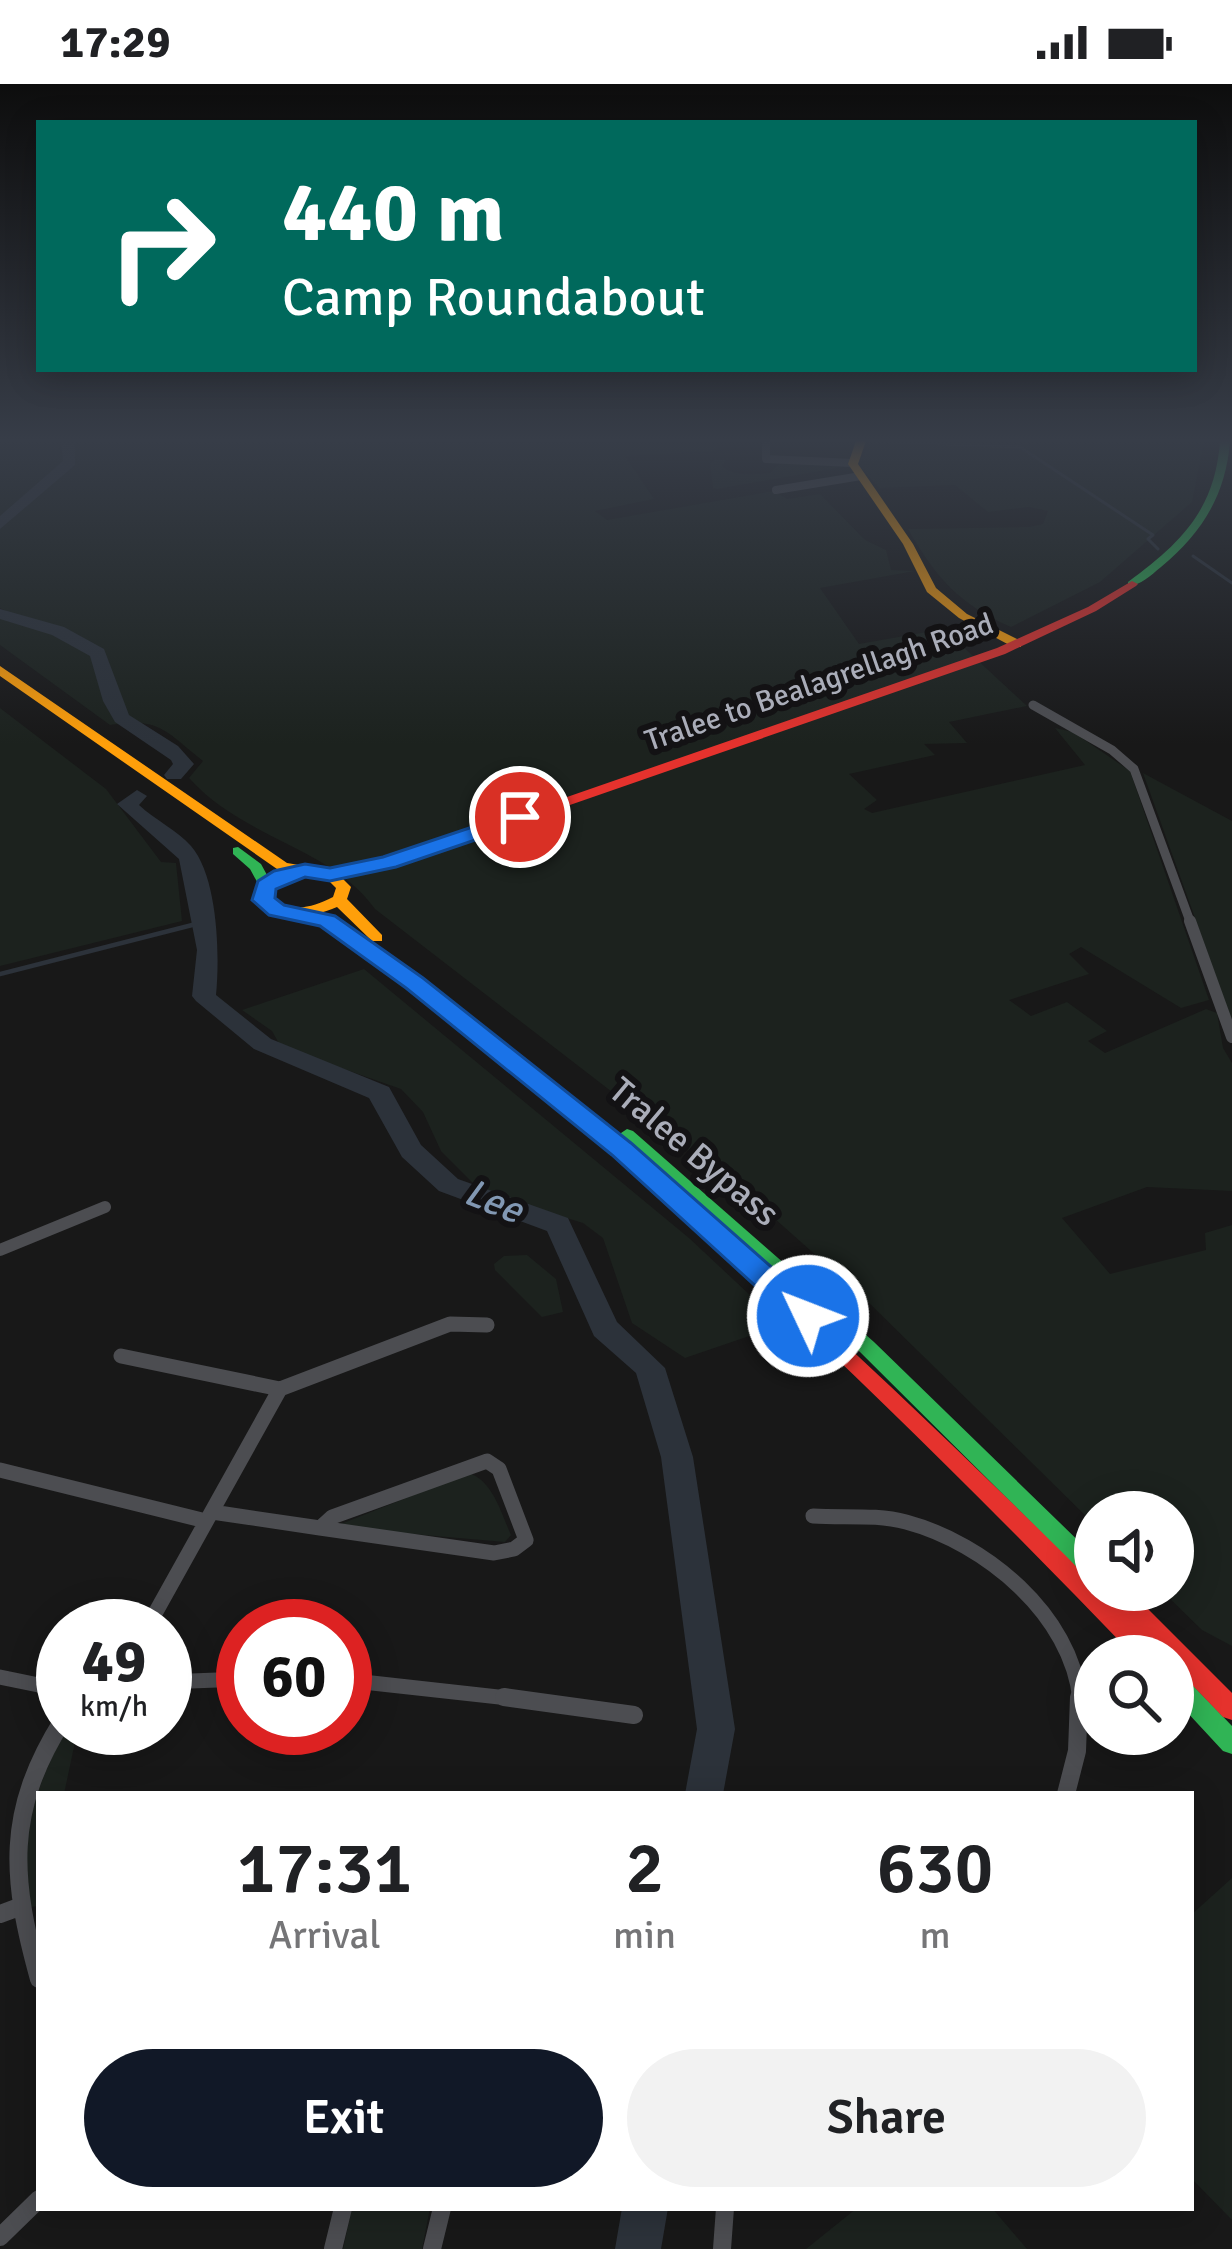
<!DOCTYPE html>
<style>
:root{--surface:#fff;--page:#f2f2f2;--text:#202124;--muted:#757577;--accent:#111827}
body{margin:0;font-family:Signika,sans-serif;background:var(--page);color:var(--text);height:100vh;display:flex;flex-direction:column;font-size:45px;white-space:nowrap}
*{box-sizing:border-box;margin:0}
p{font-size:39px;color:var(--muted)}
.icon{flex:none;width:66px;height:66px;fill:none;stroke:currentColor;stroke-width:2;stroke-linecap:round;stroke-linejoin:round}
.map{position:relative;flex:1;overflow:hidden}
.panel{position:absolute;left:36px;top:1707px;width:1158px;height:420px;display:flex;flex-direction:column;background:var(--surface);border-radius:0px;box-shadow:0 6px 30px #0003}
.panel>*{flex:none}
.guide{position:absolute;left:36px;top:36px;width:1161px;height:252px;border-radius:0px;box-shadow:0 6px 30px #0003;background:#00695c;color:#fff;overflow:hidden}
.controls{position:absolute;left:1074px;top:1407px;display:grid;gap:24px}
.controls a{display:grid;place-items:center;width:120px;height:120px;border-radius:50%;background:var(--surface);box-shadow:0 6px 30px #0003;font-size:60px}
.speed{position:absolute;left:36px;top:1515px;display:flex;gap:24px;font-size:60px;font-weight:700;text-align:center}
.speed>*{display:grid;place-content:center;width:156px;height:156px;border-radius:50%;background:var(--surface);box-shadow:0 6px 30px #0003;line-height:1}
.speed small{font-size:30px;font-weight:400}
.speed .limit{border:18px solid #d22;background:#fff;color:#111}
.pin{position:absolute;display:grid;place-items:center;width:102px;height:102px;color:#fff;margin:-51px;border:6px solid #fff;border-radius:50%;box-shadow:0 3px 12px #0007}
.me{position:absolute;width:132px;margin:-66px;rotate:313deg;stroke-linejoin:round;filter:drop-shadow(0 0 9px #0008)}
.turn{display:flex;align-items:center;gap:42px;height:252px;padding:0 48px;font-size:54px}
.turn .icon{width:156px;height:156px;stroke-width:2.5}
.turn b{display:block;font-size:84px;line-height:102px}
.eta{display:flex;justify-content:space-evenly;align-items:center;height:204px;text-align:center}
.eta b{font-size:72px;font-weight:600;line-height:84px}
.cta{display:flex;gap:24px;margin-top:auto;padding:24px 48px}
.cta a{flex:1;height:138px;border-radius:72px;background:var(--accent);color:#fff;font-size:48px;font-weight:600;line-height:138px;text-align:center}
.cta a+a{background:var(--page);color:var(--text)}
.status{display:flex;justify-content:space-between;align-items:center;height:84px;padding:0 60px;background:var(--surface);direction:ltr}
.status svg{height:33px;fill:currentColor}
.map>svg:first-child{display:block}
.green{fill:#1c221e}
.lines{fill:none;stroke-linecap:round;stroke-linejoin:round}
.stream-far1{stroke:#2c323a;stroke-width:3}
.stream{stroke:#2c323a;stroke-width:4.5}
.river{fill:#2c323a;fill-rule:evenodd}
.street-far4{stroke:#4c4d51;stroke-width:8}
.street-far3{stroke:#4c4d51;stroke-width:9}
.street-far2{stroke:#4c4d51;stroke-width:12}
.street-far1{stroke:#4c4d51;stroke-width:15}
.street{stroke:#4c4d51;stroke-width:18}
.fast{fill:#30b455;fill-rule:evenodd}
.slow{fill:#ff9f0a;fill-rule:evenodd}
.jam{fill:#e5322d;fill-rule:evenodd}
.route{fill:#1a73e8;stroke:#114b97;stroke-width:3}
.labels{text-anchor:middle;stroke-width:12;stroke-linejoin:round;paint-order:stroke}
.far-street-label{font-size:30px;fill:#aaadb9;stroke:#131214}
.street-label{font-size:36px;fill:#aaadb9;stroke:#131214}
.water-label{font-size:39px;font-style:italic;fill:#8298b3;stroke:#131214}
</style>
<div class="status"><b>17:29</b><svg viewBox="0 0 49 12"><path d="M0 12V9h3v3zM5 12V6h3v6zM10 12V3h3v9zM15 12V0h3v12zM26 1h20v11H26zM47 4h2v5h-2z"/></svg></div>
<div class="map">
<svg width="1232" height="2165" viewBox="0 0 1232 2165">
<rect width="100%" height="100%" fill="#181818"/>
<path class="green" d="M0,357H57L62,373L65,372L61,357L717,360L715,367L625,372L654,415L595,427L607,436L774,407L787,415L820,410L865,456L886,466L891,486L915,487L820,504L859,560L944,545L1027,622L949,638L967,659L924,660L935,671L849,690L877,716L864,725L872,729L1085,681L1055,644L1073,648L1130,687L1209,916L1181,924L1081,863L1069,870L1089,890L1009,916L1031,932L1067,918L1107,947L1088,957L1105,969L1206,925L1217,929L1223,964L1232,979V1107L1147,1103L1062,1134L1110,1190L1206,1166L1205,1149L1232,1141V1562L1202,1546L1161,1506H1173V1428H1095V1441L864,1214L765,1126L375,825C331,763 245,756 189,694L203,677C165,647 160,633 110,641L0,561V530L8,528L0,524Z
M870,357H1204L1192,418L1100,498L1011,543C959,520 936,494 908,445L1029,443L1043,440L1048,427L1029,423L988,428L955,401L879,404L858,380Z
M714,376H726L722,382C734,393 754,390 770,389L781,378L849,382L717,405L713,404L710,380Z
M0,624L106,705L161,778L176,779L182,837L0,882Z
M1143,689L1232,737V937Z
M364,885L689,1154L782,1241L685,1274L632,1239L603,1154L583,1139L482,1108L441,1067L423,1028L401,1005L281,963L272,947L242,926Z
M527,1171L556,1195L563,1228L542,1233L495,1186L494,1180L504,1172Z
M469,1389C493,1397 501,1429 511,1451L505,1458L354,1445L341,1440Z
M66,1644H78L64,1710H39V1822L31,1823C19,1748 33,1711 66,1644Z
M1232,1794V2136L1191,2094V1831Z
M352,2124H430L422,2165H343Z
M857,2124H992L1027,2165H806Z"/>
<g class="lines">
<path class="stream-far1" d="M875,357L1020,363L1153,451L1148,455L1158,465
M1193,472L1232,499
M195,840L204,838"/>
<path class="stream" d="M0,890L204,838"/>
<path class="river" d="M61,357H75V381L0,445V432L63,377Z
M0,525L64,543L104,565L129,631L178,662L194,680L181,695H167L164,691L173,680L171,676L115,638L103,617L90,572L52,551L0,535Z
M137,706L147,712L139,721C155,736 177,746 191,762C218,793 220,872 216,911L271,955L389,1003L421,1061L458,1095L568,1134L617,1238L665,1284L693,1373L735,1645L723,1710H685L697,1645L661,1373L636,1289L594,1252L547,1147L439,1107L402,1073L369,1014L254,965L196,917L192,912L197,866L179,775L117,720Z
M622,2124H668L661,2165H615Z"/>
<path class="street-far4" d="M766,357V375L853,379
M776,406L861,392"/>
<path class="street-far3" d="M1033,621L1112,666L1134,685L1191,840"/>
<path class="street-far2" d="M1190,837L1232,953
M0,1166L105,1123"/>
<path class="street-far1" d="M121,1272L280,1305
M487,1377L499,1385L526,1456L514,1465L494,1469L320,1444L332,1433Z
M0,1386L206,1437
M212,1428L320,1444
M813,1432C844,1434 876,1430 906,1438C985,1459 1072,1531 1080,1616
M148,1542L280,1305L450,1240L487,1241
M0,1593L63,1606
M345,1596L526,1616
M165,1598L243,1595"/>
<path class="street" d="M504,1613L634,1631
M1066,1710L1077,1667L1079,1613
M0,1830L19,1823
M39,1895C11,1794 5,1728 63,1636
M0,2153L39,2115
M333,2165L343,2124
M432,2165L442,2124
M722,2165L725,2124"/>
<path class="fast" d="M1220,357H1230C1226,411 1202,449 1161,483C1150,492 1141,501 1128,502V498C1181,459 1215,426 1220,357Z
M238,763L261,780L273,802L271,805H261L250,785L233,770V764Z
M627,1045L633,1047L874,1258L1095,1473V1496L1087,1494L860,1268L621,1055L618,1051Z
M1173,1587L1182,1590L1232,1642V1670L1223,1667L1173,1613Z"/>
<path class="slow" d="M856,357H866L858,380L913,460L936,504L967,530L1021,557V563H1013L959,534L927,508L903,460L848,380Z
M0,582L287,779L335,787L351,803L347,815L382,851V857H372L337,823C309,835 284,836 258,819L255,809L267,793L287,787L277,785L0,592ZM305,791L326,794L336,804L333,813C310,825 292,828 270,814L269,809L277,799Z"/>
<path class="jam" d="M1132,497L1138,500L1136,502L1096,527L1005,570L420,773L330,794L323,790L325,787L411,767L997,564L1088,523Z
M300,826C387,852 468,931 538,989C722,1142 897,1305 1067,1473L1095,1502V1506L1106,1512L1102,1506H1129L1232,1609V1636L1223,1633L1173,1581V1572H1164L1158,1566L1161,1572H1134C948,1379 757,1191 552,1019C489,965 416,896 345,854C330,845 311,840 295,833V827Z"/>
</g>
<linearGradient id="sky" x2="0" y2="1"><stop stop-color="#0d0d0d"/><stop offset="0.54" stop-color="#373d48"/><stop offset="1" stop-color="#373d48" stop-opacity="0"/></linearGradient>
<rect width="1232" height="660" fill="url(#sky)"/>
<path class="route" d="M520,727L531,733L528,738L396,783L330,797L305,793L276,805L275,814L284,821L335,832L423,894L631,1059L819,1225L823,1232L819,1240H797L612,1071L406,904L320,842L269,831L252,816L258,797L274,787L305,780L330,784L383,773Z"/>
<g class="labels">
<g class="far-street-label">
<text transform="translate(819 598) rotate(-19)" y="10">Tralee to Bealagrellagh Road</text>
</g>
<g class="street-label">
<text transform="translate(695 1067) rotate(40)" y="13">Tralee Bypass</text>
</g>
<g class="water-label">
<text transform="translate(494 1116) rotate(22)" y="14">Lee</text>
</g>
</g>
</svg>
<div class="controls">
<a><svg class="icon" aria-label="sound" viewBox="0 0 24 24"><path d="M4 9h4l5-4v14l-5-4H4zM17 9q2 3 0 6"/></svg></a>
<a><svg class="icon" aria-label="search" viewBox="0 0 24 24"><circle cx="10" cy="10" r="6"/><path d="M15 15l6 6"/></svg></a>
</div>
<div class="speed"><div>49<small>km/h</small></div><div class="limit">60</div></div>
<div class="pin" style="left:520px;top:733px;background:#d93025"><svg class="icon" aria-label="arrive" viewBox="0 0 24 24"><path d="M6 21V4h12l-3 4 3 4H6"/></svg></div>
<svg class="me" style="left:808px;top:1232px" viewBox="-20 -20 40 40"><circle r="17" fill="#1a73e8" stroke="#fff" stroke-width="3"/><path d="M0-11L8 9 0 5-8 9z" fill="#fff"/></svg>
<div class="guide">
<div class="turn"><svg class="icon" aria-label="right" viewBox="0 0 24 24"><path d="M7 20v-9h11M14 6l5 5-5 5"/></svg><div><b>440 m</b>Camp Roundabout</div></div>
</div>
<section class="panel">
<div class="eta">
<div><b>17:31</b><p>Arrival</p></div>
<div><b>2</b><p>min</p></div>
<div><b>630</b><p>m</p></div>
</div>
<div class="cta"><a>Exit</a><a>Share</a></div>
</section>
</div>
